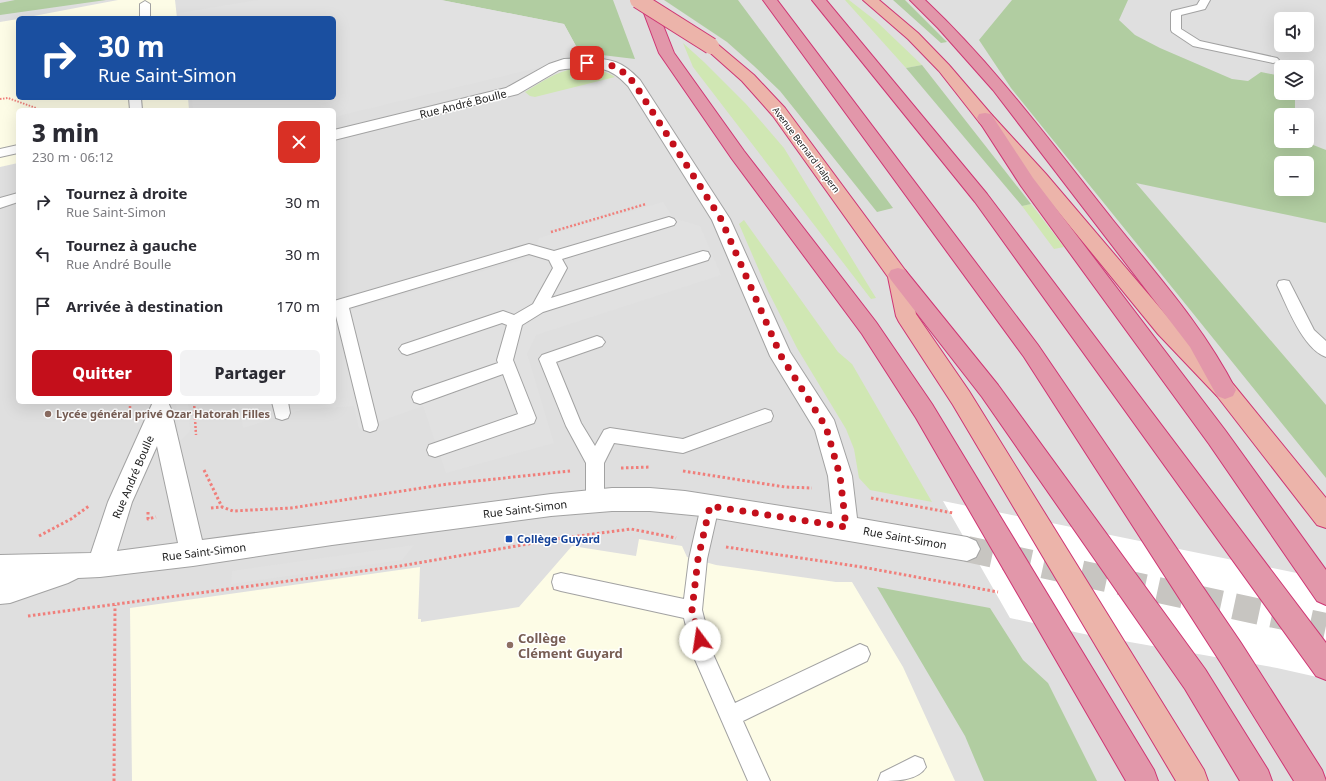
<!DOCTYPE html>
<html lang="fr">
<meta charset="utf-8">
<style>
:root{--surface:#fff;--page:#f2f2f3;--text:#2b2b33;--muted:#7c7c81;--accent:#c40f1b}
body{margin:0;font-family:"Noto Sans",sans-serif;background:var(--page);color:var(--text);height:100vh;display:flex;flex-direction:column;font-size:15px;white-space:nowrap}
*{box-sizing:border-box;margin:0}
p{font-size:13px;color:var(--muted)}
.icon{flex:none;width:22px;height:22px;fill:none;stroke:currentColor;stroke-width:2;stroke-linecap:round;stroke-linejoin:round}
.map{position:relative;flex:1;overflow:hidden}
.details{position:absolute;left:16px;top:108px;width:320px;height:296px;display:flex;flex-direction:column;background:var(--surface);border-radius:6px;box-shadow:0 4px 16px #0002}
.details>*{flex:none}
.banner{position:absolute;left:16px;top:16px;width:320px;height:84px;border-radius:6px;box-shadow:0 4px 16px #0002;background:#1a4fa0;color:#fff;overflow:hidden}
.controls{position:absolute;left:1274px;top:12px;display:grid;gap:8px}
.controls a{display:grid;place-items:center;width:40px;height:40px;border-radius:6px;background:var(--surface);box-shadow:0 4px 16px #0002;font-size:20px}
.pin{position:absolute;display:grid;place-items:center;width:34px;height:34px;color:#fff;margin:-17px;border-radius:8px;box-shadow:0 2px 6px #0006}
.me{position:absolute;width:44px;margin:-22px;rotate:346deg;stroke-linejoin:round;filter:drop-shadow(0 0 3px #0008)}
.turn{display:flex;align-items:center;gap:14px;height:84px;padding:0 16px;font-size:18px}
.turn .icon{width:52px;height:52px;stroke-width:2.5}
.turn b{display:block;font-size:28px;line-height:34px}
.round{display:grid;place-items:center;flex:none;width:42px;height:42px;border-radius:6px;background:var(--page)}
.head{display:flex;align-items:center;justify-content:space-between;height:68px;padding:0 16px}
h1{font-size:24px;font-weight:800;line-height:30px}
.cta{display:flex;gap:8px;margin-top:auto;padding:8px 16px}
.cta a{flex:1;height:46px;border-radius:6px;background:var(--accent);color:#fff;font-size:16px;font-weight:800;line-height:46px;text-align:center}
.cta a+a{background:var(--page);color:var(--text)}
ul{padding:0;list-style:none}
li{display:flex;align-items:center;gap:12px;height:52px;padding:0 16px}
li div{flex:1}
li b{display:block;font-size:15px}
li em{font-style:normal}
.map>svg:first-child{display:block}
.residential{fill:#dfdfdf;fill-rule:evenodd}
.education{fill:#fdfce6}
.grass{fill:#d0e7b3}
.forest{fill:#b1cda1;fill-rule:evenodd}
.parking{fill:#e1e1e1}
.pier{fill:#fff}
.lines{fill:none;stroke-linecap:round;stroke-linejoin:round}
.minor-tunnel{stroke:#c7c5c1;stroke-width:26;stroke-dasharray:26 13;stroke-linecap:butt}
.service-casing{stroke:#a2a2a2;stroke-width:2}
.minor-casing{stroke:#a2a2a2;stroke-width:2}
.trunk-casing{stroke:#cf3674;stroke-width:2}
.motorway-casing{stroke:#cf3674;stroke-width:2}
.path-far2{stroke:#f07f7b;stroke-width:2;stroke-dasharray:1.5 1.5;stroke-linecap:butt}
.path-far1{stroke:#f07f7b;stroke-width:2.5;stroke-dasharray:2 2;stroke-linecap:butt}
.path{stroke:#f07f7b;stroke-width:3;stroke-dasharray:2.5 2.5;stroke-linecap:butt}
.service{fill:#fff;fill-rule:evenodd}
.minor{fill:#fff;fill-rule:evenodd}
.trunk{fill:#ecb4aa;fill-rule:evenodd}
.motorway{fill:#e297aa;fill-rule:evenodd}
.trunk-bridge-casing{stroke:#cf3674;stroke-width:18;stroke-linecap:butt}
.trunk-bridge{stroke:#ecb4aa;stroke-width:16}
.route{stroke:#c40f1b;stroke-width:7;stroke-dasharray:0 12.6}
.education-dot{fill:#8d6e63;stroke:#fff;stroke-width:1.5}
.transit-dot{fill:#1a4fb4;stroke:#fff;stroke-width:1.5}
.labels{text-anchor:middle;stroke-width:3;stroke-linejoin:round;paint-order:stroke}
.far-street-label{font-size:9px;fill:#212121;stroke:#fff}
.street-label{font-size:11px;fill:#212121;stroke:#fff}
.education-label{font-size:11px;font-weight:bold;fill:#785e54;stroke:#fff;text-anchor:start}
.transit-label{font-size:11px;font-weight:bold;fill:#164399;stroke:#fff;text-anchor:start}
.near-education-label{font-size:13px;font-weight:bold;fill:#785e54;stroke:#fff;text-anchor:start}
</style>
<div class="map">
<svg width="1326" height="781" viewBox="0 0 1326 781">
<rect width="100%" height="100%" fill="#f1eee9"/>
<path class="residential" d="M0,0H1326V781H0ZM18,18H334V98H18ZM1281,19H1307V45H1281ZM1281,67H1307V93H1281ZM18,110H334V402H18ZM1281,115H1307V141H1281ZM1281,163H1307V189H1281Z"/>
<path class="education" d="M118,0H175L177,18H23Z
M18,19V98H188L189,110H18V163L0,167V22Z
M639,539L682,546L687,557L716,565L836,582H852L903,667L955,781H132L130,608L420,567L418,619H421V622L519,607L572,546L636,556Z"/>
<path class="grass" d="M845,0H849L876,21L922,65L906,68Z
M683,43L704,62L746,104L784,148L876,298L871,299L693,67Z
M576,68C590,68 603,69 615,77L535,97L530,96L525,92C543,81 555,72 576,68Z
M1031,204L1064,247L1054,249L1022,206Z
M744,220L838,352L852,364L932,502L870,490L859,478L854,449L846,429L797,348L768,291L739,224Z"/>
<path class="forest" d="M15,0H106L0,15V3Z
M441,0H613L635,59L602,55L582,57L564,24Z
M664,0H738L893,208L877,212L780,91L754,66L727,42Z
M893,0H905L947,42L941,43Z
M1012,0H1128L1119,20L1135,35L1160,48L1232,79L1248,81L1261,72L1281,76V93H1295V115H1281V141H1303L1326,150V223L1136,183L1326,405V478L1011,88L979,40ZM1281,163H1307V189H1281Z
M922,65L1031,204L1022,206L906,68Z
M877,587L990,608L1023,660L1048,683L1097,781H984L965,736Z"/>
<path class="parking" d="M258,0H441L564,24L582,57L334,117V110H193L192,98H334V18H180L179,13Z
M663,202L673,218L700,226L721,275L536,335L527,354L554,443L446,473L423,406L359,429L354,406L301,410L243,428L239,402H334V315L534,256L539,238Z
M176,402H188L190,431L179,442Z
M414,545L402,560L231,584L232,571Z"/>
<path class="pier" d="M943,501L1326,579V679L1277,668L1084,634L1010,618Z"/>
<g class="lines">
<path class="minor-tunnel" d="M967,549L1326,626"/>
<defs>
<path id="service" d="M1200,0H1210L1205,9L1181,15V29L1200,41L1277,58L1279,60L1277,62L1273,63L1193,46L1172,32L1171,30V13L1172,11L1197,5Z
M145,1L150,4V18H140V4Z
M129,98H141L142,110H130Z
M18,145V153L0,157V149Z
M18,193V202L0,208V198Z
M669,217L674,219L676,222L674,225L562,259L567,268L551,298L703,251L708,252L710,256L708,260L543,312L522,325L513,360L536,418L534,423L435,457L429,455L427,450L429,445L518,414L503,374L420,404L414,402L412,397L414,392L498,363L497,360L507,325L502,323L407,355L402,353L399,349L402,345L503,311L514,315L533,304L553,268L549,260L529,254L349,308L378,425L376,430L370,432L364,430L335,312L334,313V301L529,244L554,251Z
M1284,280L1289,281L1314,330L1326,341V357C1303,349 1287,306 1277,285L1279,281Z
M597,336L602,338L605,342L602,346L556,362L581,423L595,446L604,430L610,428L683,439L765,409L771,411L773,416L771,421L683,453L614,443L604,463V501L601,507L595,509L589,507L586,501V463L566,426L539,359L542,355Z
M272,402H288L290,413L288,418L282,420L276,418Z
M710,498L716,500L719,506L707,559L702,610L713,654L735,703L860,644L867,647L870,654L867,661L743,721L770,781H748L693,655L684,618L561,591L554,589L552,582L554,575L561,573L684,599L689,559L701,506L704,500Z
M915,756L923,759L926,767C918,781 895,781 878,781L881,773Z"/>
<path id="minor" d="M587,58C612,59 622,61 640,80L730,219L790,352L834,420L852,476L857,518L967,537L976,541L980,549L976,557L967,561L702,516L650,511H612L551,516L332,545L193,566L100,577L78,578L68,583L10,603L0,604V555L91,553L108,502L153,402H168L171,409L202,540L551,494L612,488H650L685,491L832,514L828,476L815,430L770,356L712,220L628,86C607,63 593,67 565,69L559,70L518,94L334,140V130L506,88L549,64L564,59ZM157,446L178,543L117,551L132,502Z"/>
<path id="trunk" d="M863,0H879L918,33L949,65L991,114L1046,174L1172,322L1233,384L1326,498V528L1317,525L1217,396L1158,334L1034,182L979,122L939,71L908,39Z
M711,42L716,43L754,75L785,108L905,270L908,275L916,314L969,391L1204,770L1208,781H1176L953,405L899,322L896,316L888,277L773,116L742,81L706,49L704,46L706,43Z"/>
<path id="motorway" d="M639,0H653L674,53L744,151L876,322L932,404L1154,770L1158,781H1126L916,418L862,334L732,159L659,53Z
M763,0H777L1038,345L1241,643L1322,770L1326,781H1294L1221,663L1024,357Z
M812,0H826L987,194L1326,643V680L1316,676L975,202Z
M910,0H925C995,66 1052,144 1112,219C1156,274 1204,327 1236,390L1233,396L1225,399L1217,396L1190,347L993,90L938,28Z
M985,113L991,114L1033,178L1225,430L1326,570V605L1317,601L1209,444L1021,186L977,118L979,114Z
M898,268L905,270L998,385L1205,669L1268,770L1272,781H1240L1185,689L982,397L891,280L888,275L891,270Z"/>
</defs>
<use href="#service" class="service-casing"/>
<use href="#minor" class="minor-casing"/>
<use href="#trunk" class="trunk-casing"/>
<use href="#motorway" class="motorway-casing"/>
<path class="path-far2" d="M0,99L8,98L36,108"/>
<path class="path-far1" d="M551,232L646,204
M130,402V411
M194,402L196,435"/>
<path class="path" d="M621,468L650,467
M204,470L222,507
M683,471L785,487L812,488
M871,498L953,513
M211,508L222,507L233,511L291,508L448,484L570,471
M148,512V519L156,517
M39,536L71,519L89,506
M726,547L862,567L998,592
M28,616L400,566L563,538L631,529L676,538
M114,781L115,605"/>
<use href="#service" class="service"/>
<use href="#minor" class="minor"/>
<use href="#trunk" class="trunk"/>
<use href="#motorway" class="motorway"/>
<defs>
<path id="trunk-bridge" d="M638,0L711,46"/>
</defs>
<use href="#trunk-bridge" class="trunk-bridge-casing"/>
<use href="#trunk-bridge" class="trunk-bridge"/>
</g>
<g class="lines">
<path class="route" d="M587,63C611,64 617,64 634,83L721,219L781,356L826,427L840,476L846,527L710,506L698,559L692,610L700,640"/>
</g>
<g class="education-dot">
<circle cx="48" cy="414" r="4"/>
<circle cx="510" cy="645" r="4"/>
</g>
<rect class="transit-dot" x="505" y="535" width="8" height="8" rx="2"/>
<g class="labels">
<g class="far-street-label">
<text transform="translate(806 150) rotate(53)" y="3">Avenue Bernard Halpern</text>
</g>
<g class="street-label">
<text transform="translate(463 104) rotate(-14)" y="4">Rue André Boulle</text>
<text transform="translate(133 477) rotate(-67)" y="4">Rue André Boulle</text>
<text transform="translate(525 509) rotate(-7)" y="4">Rue Saint-Simon</text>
<text transform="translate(905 538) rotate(10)" y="4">Rue Saint-Simon</text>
<text transform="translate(204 552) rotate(-7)" y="4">Rue Saint-Simon</text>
</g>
<g class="education-label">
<text x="56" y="418">Lycée général privé Ozar Hatorah Filles</text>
</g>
<g class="transit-label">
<text x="517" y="543">Collège Guyard</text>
</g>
<g class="near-education-label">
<text x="518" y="643">Collège<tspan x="518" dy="15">Clément Guyard</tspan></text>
</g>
</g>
</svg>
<div class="controls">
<a><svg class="icon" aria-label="sound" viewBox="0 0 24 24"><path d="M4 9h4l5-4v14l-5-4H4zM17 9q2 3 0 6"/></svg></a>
<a><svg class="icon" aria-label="layers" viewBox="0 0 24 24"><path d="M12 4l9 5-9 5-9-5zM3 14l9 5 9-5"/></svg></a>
<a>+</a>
<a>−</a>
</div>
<div class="pin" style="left:587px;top:63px;background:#d93025"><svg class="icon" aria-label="arrive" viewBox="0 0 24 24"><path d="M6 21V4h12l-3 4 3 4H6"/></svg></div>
<svg class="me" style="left:700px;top:640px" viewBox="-20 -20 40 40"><circle r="19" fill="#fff"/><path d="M0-13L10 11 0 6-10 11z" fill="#c40f1b"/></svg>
<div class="banner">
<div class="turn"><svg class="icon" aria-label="right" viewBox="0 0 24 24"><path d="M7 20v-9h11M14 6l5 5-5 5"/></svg><div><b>30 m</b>Rue Saint-Simon</div></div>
</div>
<section class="details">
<div class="head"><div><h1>3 min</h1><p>230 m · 06:12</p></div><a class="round" style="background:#d93025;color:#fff"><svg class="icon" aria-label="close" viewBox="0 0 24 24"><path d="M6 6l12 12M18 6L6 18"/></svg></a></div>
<ul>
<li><svg class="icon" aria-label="right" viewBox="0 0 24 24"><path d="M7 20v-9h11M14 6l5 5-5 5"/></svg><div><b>Tournez à droite</b><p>Rue Saint-Simon</p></div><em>30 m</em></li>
<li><svg class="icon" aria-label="left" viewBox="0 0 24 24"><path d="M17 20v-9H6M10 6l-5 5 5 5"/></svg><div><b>Tournez à gauche</b><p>Rue André Boulle</p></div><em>30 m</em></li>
<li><svg class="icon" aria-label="arrive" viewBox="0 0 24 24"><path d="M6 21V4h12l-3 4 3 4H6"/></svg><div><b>Arrivée à destination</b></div><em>170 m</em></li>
</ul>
<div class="cta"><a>Quitter</a><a>Partager</a></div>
</section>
</div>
